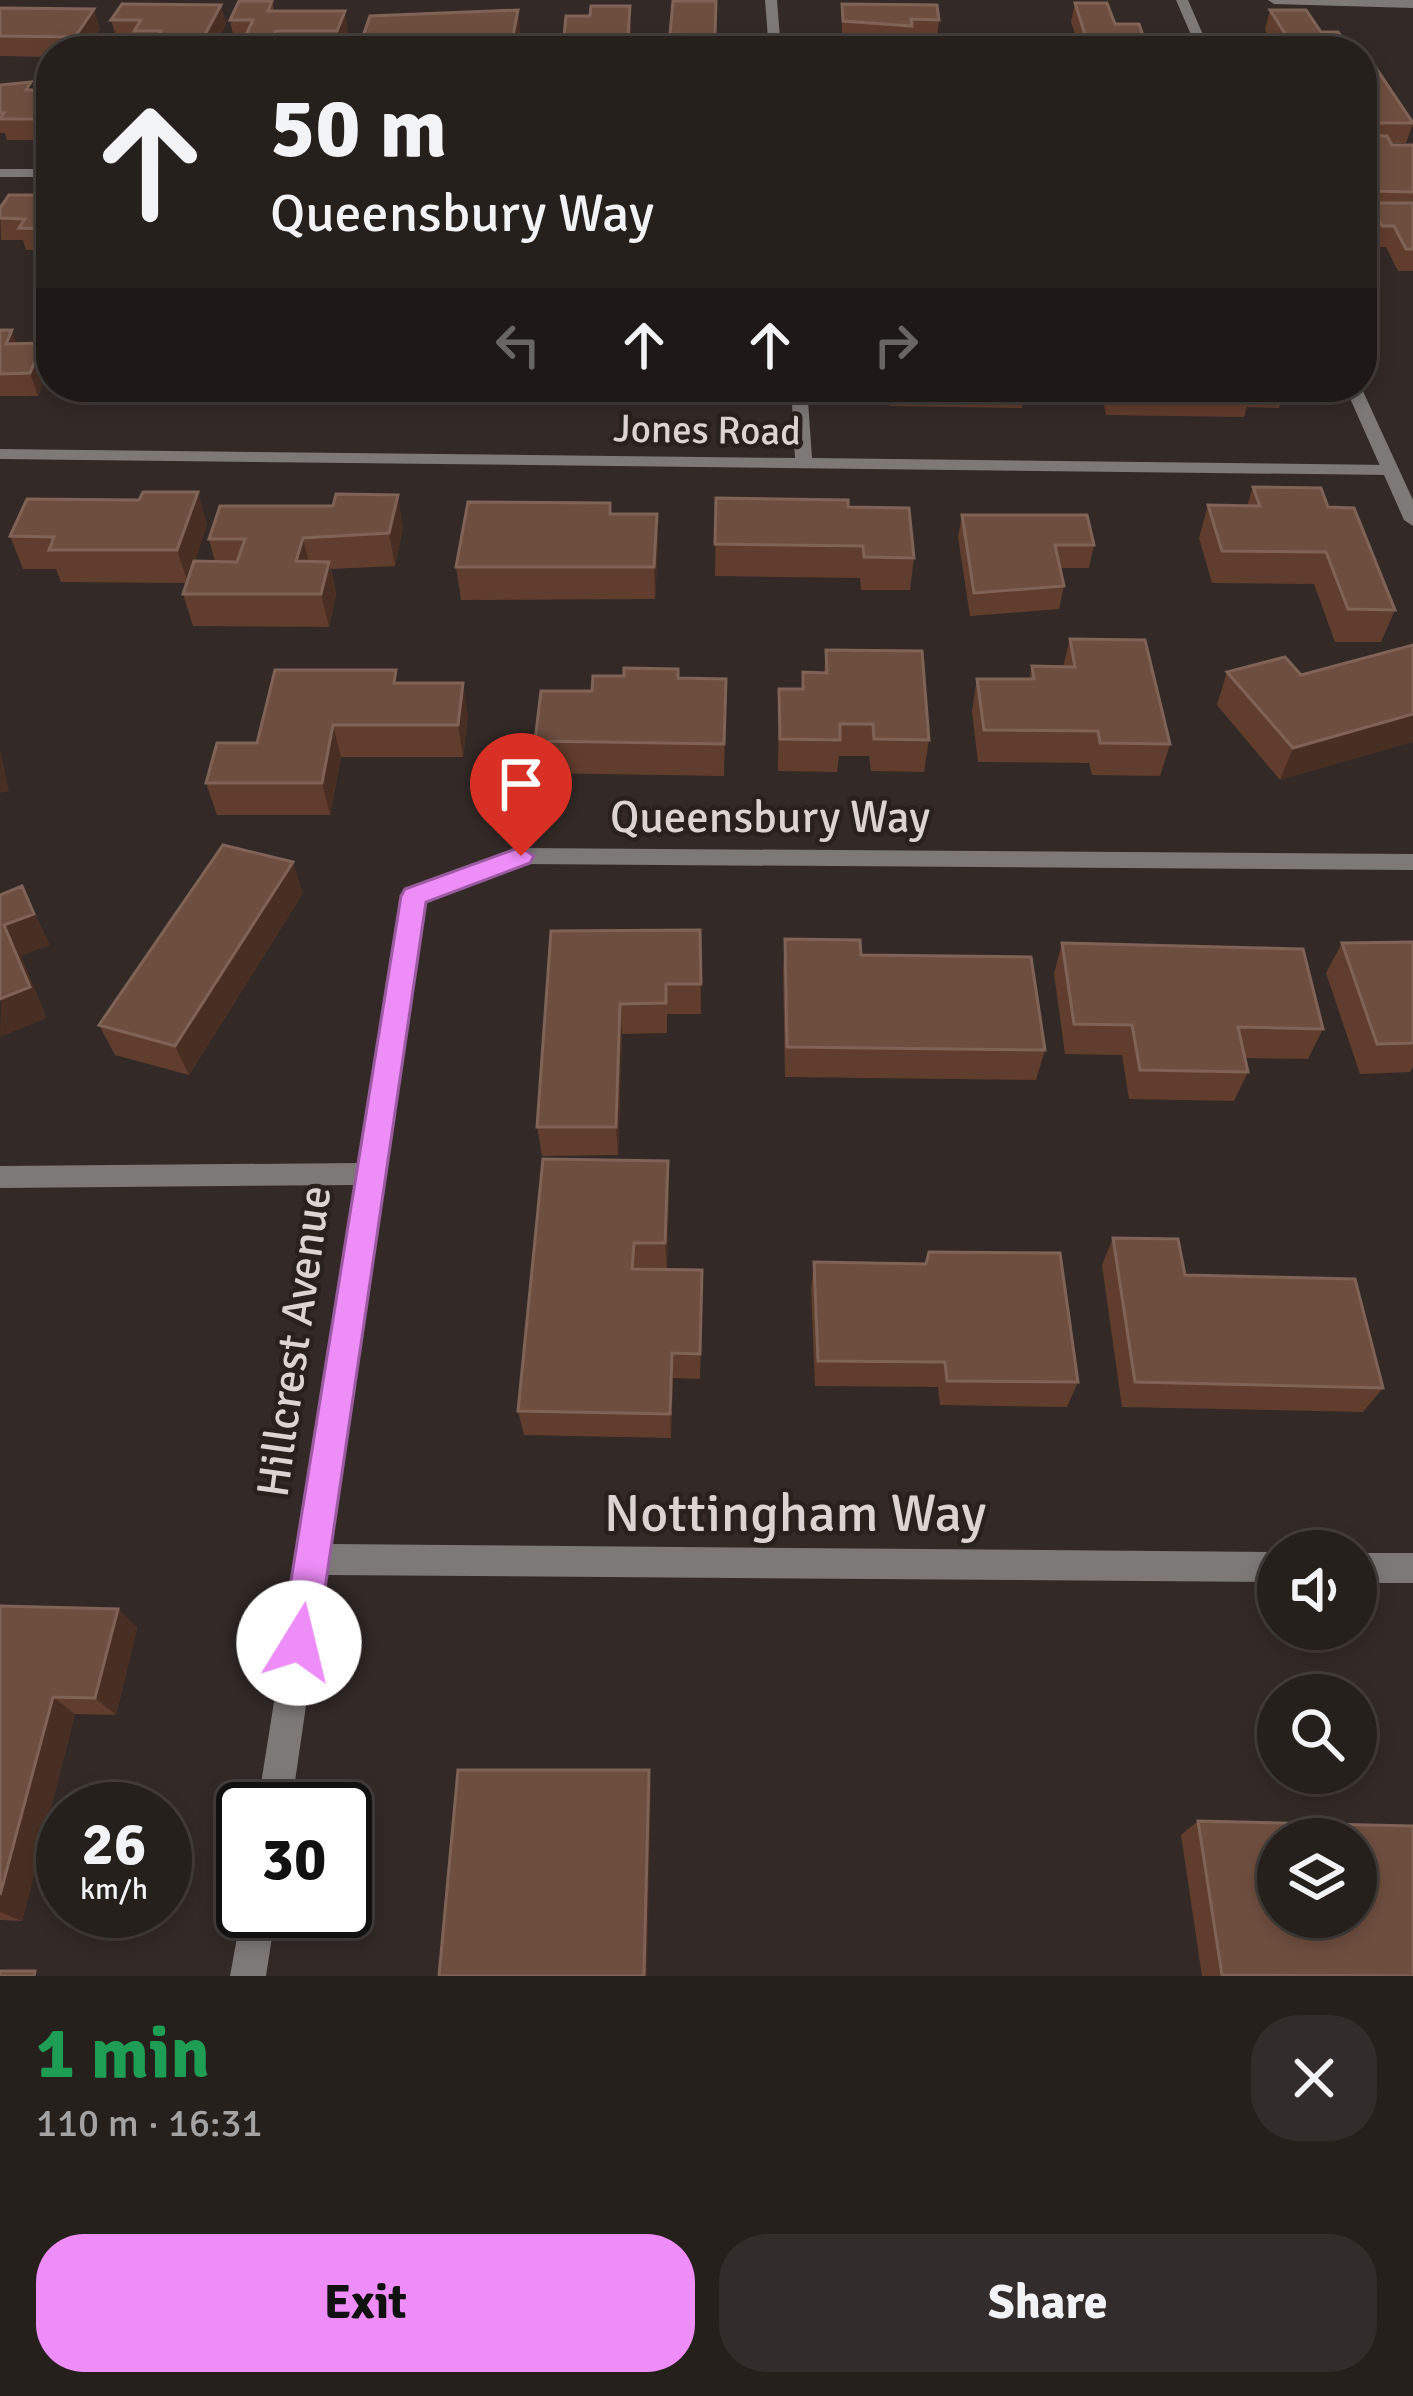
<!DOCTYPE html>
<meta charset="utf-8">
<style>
:root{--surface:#26201d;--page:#322d2a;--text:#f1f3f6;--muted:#a4a3a4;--line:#423e3b;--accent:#ee8cf8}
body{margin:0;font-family:Signika,sans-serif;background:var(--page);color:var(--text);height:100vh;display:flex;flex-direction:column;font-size:45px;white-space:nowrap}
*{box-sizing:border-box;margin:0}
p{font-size:39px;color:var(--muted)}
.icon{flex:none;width:66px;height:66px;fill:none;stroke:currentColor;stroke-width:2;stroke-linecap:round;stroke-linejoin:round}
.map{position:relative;height:1976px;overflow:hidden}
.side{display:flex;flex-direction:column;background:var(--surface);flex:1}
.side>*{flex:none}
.hud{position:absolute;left:36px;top:36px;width:1341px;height:366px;border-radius:48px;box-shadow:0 6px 18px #0003,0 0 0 3px var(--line);background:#26201d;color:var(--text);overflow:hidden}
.tools{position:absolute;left:1257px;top:1530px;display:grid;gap:24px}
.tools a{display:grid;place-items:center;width:120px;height:120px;border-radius:50%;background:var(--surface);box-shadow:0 6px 18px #0003,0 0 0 3px var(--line);font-size:60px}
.speed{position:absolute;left:36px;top:1782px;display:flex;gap:24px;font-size:60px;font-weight:700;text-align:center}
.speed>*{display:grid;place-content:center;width:156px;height:156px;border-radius:50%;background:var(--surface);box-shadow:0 6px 18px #0003,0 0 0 3px var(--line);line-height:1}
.speed small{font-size:30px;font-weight:400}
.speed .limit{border:6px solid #111;border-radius:18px;background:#fff;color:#111}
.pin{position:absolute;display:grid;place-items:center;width:102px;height:102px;color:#fff;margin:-123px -51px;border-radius:50% 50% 50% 0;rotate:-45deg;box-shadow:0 0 12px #0007}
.pin .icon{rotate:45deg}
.me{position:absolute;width:132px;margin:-66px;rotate:9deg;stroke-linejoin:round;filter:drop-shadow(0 0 9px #0008)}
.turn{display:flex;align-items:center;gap:42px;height:252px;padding:0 36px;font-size:54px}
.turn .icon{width:156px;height:156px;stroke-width:2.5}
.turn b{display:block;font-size:84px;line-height:102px}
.lanes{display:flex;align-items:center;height:114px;padding:0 36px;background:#0003;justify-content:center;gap:60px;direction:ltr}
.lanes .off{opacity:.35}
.round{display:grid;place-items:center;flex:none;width:126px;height:126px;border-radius:48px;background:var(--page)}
.summary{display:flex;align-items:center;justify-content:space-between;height:204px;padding:0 36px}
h1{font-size:72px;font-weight:800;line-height:90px;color:#1e9e55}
.action{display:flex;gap:24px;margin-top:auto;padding:24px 36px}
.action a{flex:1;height:138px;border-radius:48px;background:var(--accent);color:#111;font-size:48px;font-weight:800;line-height:138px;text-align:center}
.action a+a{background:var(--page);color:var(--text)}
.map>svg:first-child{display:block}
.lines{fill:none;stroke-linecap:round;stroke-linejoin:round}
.minor{fill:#7d7977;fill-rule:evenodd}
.tertiary{fill:#7d7977;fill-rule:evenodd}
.wall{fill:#613d2d}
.shaded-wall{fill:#492f23}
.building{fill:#6e4e3f;stroke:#7f6356;stroke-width:3;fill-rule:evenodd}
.route{fill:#ee8cf8;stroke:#9b5ba1;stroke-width:3}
.labels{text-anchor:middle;stroke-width:9;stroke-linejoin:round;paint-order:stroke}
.far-street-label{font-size:39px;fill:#dad4d2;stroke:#29211d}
.street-label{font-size:45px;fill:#dad4d2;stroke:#29211d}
.near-street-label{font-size:54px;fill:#dad4d2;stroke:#29211d}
</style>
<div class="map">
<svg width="1413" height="1976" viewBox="0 0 1413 1976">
<rect width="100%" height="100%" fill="#332a27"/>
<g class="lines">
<path class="minor" d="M765,0H777L781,51H769Z
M1268,0H1413V8L1274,4Z
M0,169H51V177H0Z
M791,387H807L812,458L1390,465L1399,470L1390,475L0,459V449L795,458Z
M521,848L1413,854V870L522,864L425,901L330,1544L1278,1552V1582L325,1575L291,1809H257L356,1185L0,1188V1166L360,1163L403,896L406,890Z
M1356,1553H1413V1583H1356Z
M243,1905V1911H276L266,1976H230Z"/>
<path class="tertiary" d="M1176,0H1188L1210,51H1198Z
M1345,387H1361L1413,500V526L1404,520Z"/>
</g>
<path class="wall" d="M272,1L274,11L348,31L340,51H247L245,39H234L230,20Z
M716,1L715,51H671L670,34Z
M1075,3L1115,24L1146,44L1145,51H1081L1071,22Z
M842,4L939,20L937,39H910V46H903L904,51H845L846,41H842Z
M221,5L226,25L211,51H140L137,40L117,39L111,20Z
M0,8L100,29L85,51H51V57L0,56Z
M1270,10L1321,32L1350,51H1278L1265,30Z
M631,26L629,51H565L564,36Z
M520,30L516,51H365L363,36Z
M1362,68L1413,123L1406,143H1391L1392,145H1413V271H1398L1386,247H1375L1363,224L1367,213H1362Z
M0,85L34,90H51V140H7L5,133H0Z
M51,195V253L50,250H26L23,240H1L0,208Z
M0,330L17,344L43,343L51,365L38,396H0Z
M59,387H244L241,398H63Z
M378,387H456L454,395L398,394L397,387Z
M525,387H654V392H525Z
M888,387H1026L1022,408L890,406Z
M1100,387H1286L1279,408L1247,407L1244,417L1106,415Z
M1253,487L1328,507L1395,610L1381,642H1335L1314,584L1212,583L1199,538L1208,505L1247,506Z
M716,498L848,507L914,558L910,590H861L860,578L715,576Z
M611,514L658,546L655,599L461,600L456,567Z
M962,515L1094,545L1089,568H1060L1064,586L1059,609L970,616L958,537Z
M207,524L195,561L215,562L209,539L403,527L395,566L331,569L336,594L329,627L193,626L183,594L187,583L61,582L56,569H23L10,536Z
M1070,639L1170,744L1160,776L1092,775L1089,763L978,762L972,711L977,679H1029L1032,666L1063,667Z
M1413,645L1280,780L1217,705L1227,672L1301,675Z
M826,650L929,740L924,772L871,771L869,756H839L837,772L778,771L779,689H802L803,672L824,673Z
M678,678L726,679L724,776L539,773L535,741L592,691Z
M399,683L468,715L463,757H341L330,815H217L206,783L257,743Z
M303,893L189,1075L115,1055L99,1025Z
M700,930L701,1014H667V1033L622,1034L618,1155L542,1156L537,1127L551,931Z
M785,939L861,955L1045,1050L1036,1080L785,1077L783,970Z
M1413,942V1067L1410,1072L1360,1074L1326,973L1342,943Z
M1062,943L1323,1029L1308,1059L1245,1058L1248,1072L1234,1101L1129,1099L1122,1055L1065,1054L1054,974Z
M669,1189L667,1270L702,1297L700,1379L673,1378L671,1438L524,1435L518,1411Z
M1113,1238L1185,1275L1383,1388L1363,1412L1122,1407L1102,1265Z
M814,1262L1078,1382L1067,1407L940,1405L938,1387L815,1386L811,1289Z
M0,1606L118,1609L137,1628L116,1715L75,1714L22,1921L0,1920Z
M1198,1821L1413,1976H1202L1181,1835Z"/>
<path class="shaded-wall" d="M221,5L226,25L211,51H203L201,42Z
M94,9L100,29L85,51H79L75,37Z
M518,10L520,30L515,51L513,36Z
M345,11L348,31L340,51L337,31Z
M276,31L279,51H276L273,37Z
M12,330L20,352L6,344Z
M43,343L51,365L38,396L30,373Z
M198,492L207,524L188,583L177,550Z
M398,495L403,527L395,566L389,533Z
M657,514L658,546L655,599L654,567Z
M303,538L311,570L296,561Z
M329,562L336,594L329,627L321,594Z
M463,683L468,715L463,757L458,725Z
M1413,714V742L1280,780L1293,748Z
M333,725L341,757L330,815L322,783Z
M0,749L9,791L0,793Z
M293,862L303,893L189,1075L175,1046Z
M22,886L50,945L21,956L47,1018L0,1037L4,925Z
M620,1004L622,1034L618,1155L616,1127Z
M668,1161L669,1189L667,1270L665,1243Z
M672,1353L673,1378L671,1438L670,1414Z
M118,1609L137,1628L116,1715L95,1698Z
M53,1697L75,1714L22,1921L0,1912V1895Z
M649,1770L651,1785L647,1976H644Z"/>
<path class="building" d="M239,1H272L268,11H345L337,31H276L273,37H245L253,20H230Z
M673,1H716L715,35L670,34Z
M1075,3H1107L1115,24H1139L1146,44H1088Z
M122,4L221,5L201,42L155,41L161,31H134L141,20H111Z
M842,4L937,5L939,20L911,19L912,26L843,21Z
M591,6H630L628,36H564L566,16H590Z
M0,8L94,9L75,37L0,36Z
M518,10L513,36H363L370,16Z
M1270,10H1306L1321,32H1338L1350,51H1296Z
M846,36L902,43L904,51H848Z
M1362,68H1376L1413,123H1362Z
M31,82L26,90H51V115L48,119H0L4,113H0V85Z
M1362,136H1387L1392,145H1413V192L1369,191L1362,178Z
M9,195H51V235H45L48,229L19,228L25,219L0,218V208Z
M1370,203H1413V249H1406L1394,226H1382Z
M0,330H12L6,344L43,343L30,373L0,374Z
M1110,387H1248L1251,395L1111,393Z
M1253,487L1321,488L1328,507L1354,508L1395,610L1348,609L1326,552L1222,551L1208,505L1260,506Z
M143,492H198L177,550H49L54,537L10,536L27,499L139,500Z
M336,494L398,495L389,533L303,538L296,561L329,562L321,594H183L194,561L237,562L245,539H209L220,506H333Z
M716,498L848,500V507L909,508L914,558L864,557L863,546L715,544Z
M468,502L610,503V514H657L654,567H456Z
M962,515H1087L1094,545H1055L1064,586L974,593Z
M1070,639L1145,640L1170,744L1100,743L1098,731L984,730L977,679H1034L1032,666L1075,667Z
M1413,645V714L1293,748L1227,672L1285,657L1301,675Z
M826,650L922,651L929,740L874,739L873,724H840V740L780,739L779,689H803V672L827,673Z
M624,668L678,669V678L726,679L724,744L535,741L541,691H592L593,676H624Z
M275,670H396L394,683H463L458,725H333L322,783H206L217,743H257Z
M223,845L293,862L175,1046L99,1025Z
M22,886L34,914L4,925L30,987L0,999V895Z
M700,930L701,984H666V1003L620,1004L616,1127H537L551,931Z
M785,939L860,940L861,955L1031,957L1045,1050L787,1047Z
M1413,942V1043L1377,1044L1342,943Z
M1062,943L1303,949L1323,1029L1238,1027L1248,1072L1140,1070L1132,1025L1074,1024Z
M543,1159L668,1161L665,1243H634L632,1269L702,1270L700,1354L672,1353L670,1414L518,1411Z
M1113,1238L1178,1239L1185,1275L1355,1279L1383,1388L1135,1382Z
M929,1252L1060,1253L1078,1382L947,1381L945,1362L818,1361L814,1262L926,1264Z
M0,1606L118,1609L95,1698L53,1697L0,1895Z
M458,1770H649L644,1976H439Z
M1198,1821L1413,1826V1976L1222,1975ZM1278,1839H1356V1917H1278Z
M0,1971H35L34,1976H0Z"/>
<path class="route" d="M521,847L534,856L530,863L426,902L317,1643L312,1656L299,1661L286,1656L281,1643L401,896L405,889Z"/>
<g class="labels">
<g class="far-street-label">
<text transform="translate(707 429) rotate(1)" y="14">Jones Road</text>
</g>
<g class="street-label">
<text x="770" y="832">Queensbury Way</text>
<text transform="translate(293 1341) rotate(-82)" y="16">Hillcrest Avenue</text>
</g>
<g class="near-street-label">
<text x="795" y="1531">Nottingham Way</text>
</g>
</g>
</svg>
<div class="tools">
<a><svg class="icon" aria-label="sound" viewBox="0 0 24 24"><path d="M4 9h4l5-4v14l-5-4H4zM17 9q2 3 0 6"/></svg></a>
<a><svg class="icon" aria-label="search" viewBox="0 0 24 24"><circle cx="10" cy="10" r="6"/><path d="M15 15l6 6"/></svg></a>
<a><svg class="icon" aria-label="layers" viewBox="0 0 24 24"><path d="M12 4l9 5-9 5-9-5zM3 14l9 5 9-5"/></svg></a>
</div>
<div class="speed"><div>26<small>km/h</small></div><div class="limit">30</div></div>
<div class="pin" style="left:521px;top:856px;background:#d93025"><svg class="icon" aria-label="arrive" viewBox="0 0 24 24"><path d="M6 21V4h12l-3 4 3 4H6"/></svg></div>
<svg class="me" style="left:299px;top:1643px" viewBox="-20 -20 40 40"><circle r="19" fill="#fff"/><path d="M0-13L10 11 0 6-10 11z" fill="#ee8cf8"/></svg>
<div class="hud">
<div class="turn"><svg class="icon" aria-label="ahead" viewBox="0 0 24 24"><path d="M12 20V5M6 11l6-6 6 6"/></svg><div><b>50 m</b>Queensbury Way</div></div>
<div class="lanes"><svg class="icon off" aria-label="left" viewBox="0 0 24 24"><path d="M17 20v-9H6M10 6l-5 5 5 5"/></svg><svg class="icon" aria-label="ahead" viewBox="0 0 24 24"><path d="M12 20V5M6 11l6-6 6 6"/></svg><svg class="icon" aria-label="ahead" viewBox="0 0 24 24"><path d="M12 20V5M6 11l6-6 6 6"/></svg><svg class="icon off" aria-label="right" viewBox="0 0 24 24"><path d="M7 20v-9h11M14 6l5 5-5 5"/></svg></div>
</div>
</div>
<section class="side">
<div class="summary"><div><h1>1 min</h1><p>110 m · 16:31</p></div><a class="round"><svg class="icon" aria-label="close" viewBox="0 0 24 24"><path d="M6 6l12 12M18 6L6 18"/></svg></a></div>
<div class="action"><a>Exit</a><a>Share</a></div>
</section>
